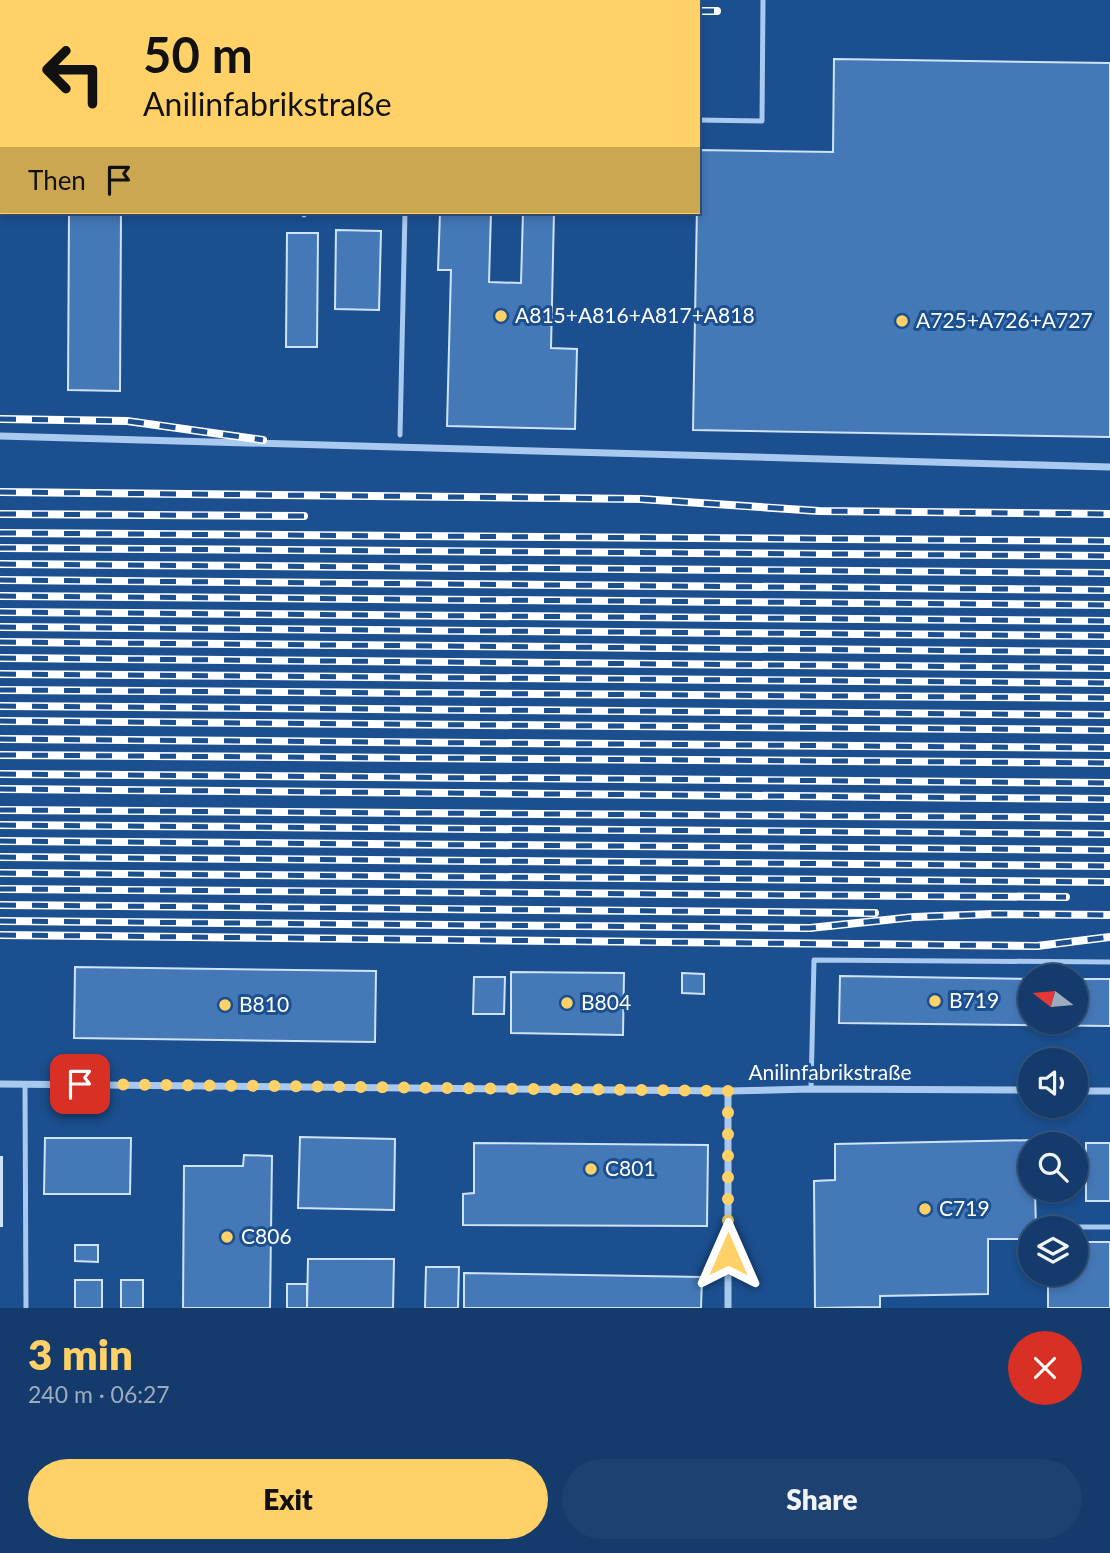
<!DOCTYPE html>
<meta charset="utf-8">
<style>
:root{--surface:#143b6b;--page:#1d4271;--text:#f1f3f6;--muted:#9dadc1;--line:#33557e;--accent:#ffd166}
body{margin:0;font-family:Lato,sans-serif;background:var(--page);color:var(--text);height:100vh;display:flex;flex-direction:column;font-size:26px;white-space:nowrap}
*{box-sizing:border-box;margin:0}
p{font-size:23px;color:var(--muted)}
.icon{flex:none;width:38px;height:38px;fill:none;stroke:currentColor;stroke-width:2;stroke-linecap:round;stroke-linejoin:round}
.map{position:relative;height:1308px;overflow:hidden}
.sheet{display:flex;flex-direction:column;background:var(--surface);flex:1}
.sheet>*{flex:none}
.top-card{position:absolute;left:0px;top:0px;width:700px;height:214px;box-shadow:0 4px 10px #0003,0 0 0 2px var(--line);background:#ffd166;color:#111;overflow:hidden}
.needle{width:46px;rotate:286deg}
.fabs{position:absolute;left:1018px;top:964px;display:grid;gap:14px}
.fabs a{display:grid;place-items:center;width:70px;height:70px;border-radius:50%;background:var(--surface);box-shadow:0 4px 10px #0003,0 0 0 2px var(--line);font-size:35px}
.pin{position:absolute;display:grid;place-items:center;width:60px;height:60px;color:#fff;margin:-30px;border-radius:14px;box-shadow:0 4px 10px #0006}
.me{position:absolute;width:77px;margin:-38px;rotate:0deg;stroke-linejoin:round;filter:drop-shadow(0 0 5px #0008)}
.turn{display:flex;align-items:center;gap:24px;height:147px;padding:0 28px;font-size:32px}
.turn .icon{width:91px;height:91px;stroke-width:2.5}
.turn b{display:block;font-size:49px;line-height:60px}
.then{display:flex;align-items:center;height:66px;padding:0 28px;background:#0003;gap:14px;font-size:26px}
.round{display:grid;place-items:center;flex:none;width:74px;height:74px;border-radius:37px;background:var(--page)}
.overview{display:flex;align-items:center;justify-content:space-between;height:119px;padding:0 28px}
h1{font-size:42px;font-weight:800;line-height:52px;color:var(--accent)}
.action{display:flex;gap:14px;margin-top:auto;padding:14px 28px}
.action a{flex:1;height:80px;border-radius:42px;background:var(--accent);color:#111;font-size:28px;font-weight:800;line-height:80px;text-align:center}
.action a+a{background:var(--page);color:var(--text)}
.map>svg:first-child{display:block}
.building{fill:#4478b7;stroke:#cfe3fa;stroke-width:2}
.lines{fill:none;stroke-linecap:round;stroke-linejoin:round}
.service{stroke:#a9c9ee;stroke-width:5}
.minor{stroke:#a9c9ee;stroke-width:7}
.rail-casing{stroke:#fff;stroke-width:8}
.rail{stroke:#1b4f8f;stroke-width:5;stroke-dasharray:16;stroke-linecap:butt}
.route{stroke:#ffd166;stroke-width:12;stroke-dasharray:0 21.6}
.poi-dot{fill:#ffd166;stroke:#1b4f8f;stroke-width:2.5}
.labels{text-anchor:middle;stroke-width:6;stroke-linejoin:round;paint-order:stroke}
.poi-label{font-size:21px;fill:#fff;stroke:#1b4f8f;text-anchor:start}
.street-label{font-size:21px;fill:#fff;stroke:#1b4f8f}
</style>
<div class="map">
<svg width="1110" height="1308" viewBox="0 0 1110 1308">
<rect width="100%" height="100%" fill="#1b4f8f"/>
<path class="building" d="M834,59L1110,63V437L693,430L698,150L833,152Z
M69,212H121L120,391L68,390Z
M440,212H491L489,282L521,283L523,212H554L551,348L577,349L575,429L447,426L451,270H438Z
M336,230L381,231L379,310L335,309Z
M287,233H318L317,347H286Z
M75,967L376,971L375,1042L74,1038Z
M511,972L624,973L623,1035L511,1033Z
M682,973L704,974V994L682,993Z
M840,976L1031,979V1022H1076V979H1110V1026L839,1023Z
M474,977H505L504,1014H473Z
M300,1137L395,1139L394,1210L298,1208Z
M45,1138H131L130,1194H44Z
M1035,1140V1144H1031V1190H1035L1036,1228H1031V1239H988V1294L880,1296V1307L815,1308L814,1181L835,1180V1144Z
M474,1143L708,1145L707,1226L463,1225V1194L474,1193Z
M1086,1143H1110V1201H1086Z
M244,1155L272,1156L270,1308H183L184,1166H243Z
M0,1157H2V1226H0Z
M1076,1242H1110V1308H1048V1274H1076Z
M75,1245H98V1262L75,1261Z
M308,1259H394L393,1308H307Z
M426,1267H459L458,1308H425Z
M464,1273L702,1277L701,1308H464Z
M75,1280H102V1308H75Z
M121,1280H143V1308H121Z
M287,1284H307V1308H287Z"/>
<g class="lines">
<path class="service" d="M629,0V2
M698,120L762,121L763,0
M304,215V212
M400,435L405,212
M25,1084L26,1308
M811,1089L814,960L1110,962
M1055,1227H1110"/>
<path class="minor" d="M0,436L1110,467
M0,1084L728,1091L811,1089L1031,1090
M1076,1091H1110
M728,1308V1091"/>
<defs>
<path id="rail" d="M0,7H2
M698,11H717
M0,419L127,421L263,440
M0,492L641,499L819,511L1110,514
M0,514L304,516
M0,533L1110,541
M0,548L1110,556
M0,564L1110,573
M0,580L1110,590
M0,596L1110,605
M0,612L1110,621
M0,627L1110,636
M0,642L1110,652
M0,658L1110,668
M0,674L1110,683
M0,690L1110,698
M0,706L1110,715
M0,721L1110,730
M0,739L1110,748
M0,755L1110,763
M0,774L1110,783
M0,789L1110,799
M0,810L1110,818
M0,825L1110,834
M0,841L1110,850
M0,857L1110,866
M0,873L1110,882
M0,889L1066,897
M0,905L875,913
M0,921L810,928L914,917L993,914L1110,915
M0,935L1037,946L1110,937"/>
</defs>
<use href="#rail" class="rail-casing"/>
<use href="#rail" class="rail"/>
</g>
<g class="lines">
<path class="route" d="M80,1084L728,1091V1254"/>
</g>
<g class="poi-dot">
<circle cx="501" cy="316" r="7"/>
<circle cx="902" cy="321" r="7"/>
<circle cx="935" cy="1001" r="7"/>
<circle cx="567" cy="1003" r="7"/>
<circle cx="225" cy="1005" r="7"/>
<circle cx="591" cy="1169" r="7"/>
<circle cx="925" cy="1209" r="7"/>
<circle cx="227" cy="1237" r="7"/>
</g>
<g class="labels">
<g class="poi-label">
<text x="515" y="323">A815+A816+A817+A818</text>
<text x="916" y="328">A725+A726+A727</text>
<text x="949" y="1008">B719</text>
<text x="581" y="1010">B804</text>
<text x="239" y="1012">B810</text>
<text x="605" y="1176">C801</text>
<text x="939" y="1216">C719</text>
<text x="241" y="1244">C806</text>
</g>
<g class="street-label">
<text x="830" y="1080">Anilinfabrikstraße</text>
</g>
</g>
</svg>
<div class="fabs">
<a><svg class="needle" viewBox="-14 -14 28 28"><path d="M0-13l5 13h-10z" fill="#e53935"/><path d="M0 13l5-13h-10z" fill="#9dadc1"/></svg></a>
<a><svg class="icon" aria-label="sound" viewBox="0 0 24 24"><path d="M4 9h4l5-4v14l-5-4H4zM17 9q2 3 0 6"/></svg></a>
<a><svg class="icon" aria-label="search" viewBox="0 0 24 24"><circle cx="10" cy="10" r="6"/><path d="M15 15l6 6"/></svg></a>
<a><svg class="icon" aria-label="layers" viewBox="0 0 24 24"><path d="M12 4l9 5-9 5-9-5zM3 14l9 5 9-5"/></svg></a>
</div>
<div class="pin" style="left:80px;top:1084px;background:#d93025"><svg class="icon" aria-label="arrive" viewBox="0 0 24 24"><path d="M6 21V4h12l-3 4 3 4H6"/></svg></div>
<svg class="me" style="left:728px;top:1254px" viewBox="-20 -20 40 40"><path d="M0-17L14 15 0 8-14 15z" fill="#ffd166" stroke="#fff" stroke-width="4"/></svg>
<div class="top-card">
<div class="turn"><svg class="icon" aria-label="left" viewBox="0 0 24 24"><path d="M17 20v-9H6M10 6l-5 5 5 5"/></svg><div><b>50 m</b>Anilinfabrikstraße</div></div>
<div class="then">Then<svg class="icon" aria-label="arrive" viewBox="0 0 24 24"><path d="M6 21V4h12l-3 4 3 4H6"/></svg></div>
</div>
</div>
<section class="sheet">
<div class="overview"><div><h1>3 min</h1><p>240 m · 06:27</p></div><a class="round" style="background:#d93025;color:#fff"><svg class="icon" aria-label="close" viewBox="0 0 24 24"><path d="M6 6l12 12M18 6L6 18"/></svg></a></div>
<div class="action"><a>Exit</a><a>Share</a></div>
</section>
